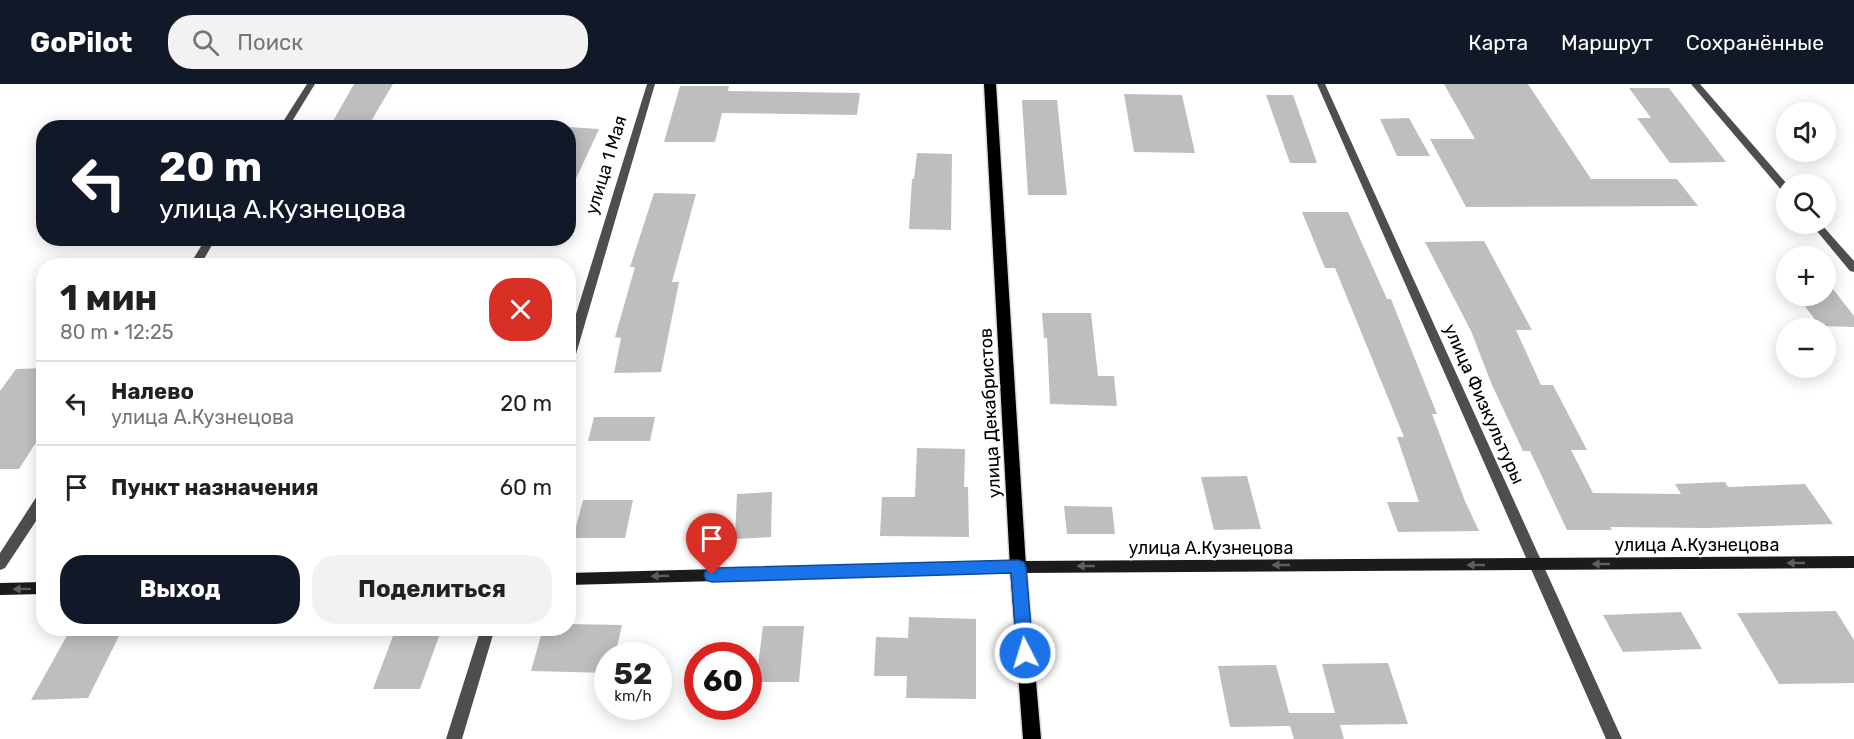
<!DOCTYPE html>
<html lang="ru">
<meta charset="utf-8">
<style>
:root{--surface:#fff;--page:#f2f2f2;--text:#202124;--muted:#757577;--line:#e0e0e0;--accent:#111827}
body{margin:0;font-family:Rubik,sans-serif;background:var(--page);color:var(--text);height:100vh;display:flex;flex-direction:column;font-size:22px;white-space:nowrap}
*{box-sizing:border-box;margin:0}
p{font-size:20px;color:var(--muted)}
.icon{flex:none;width:33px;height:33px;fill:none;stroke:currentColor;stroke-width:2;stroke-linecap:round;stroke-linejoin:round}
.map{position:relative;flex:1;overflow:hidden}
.drawer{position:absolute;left:36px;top:174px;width:540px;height:378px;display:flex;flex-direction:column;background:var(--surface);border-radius:24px;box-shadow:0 3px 15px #0003}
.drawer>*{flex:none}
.banner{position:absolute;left:36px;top:36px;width:540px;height:126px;border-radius:24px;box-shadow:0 3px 15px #0003;background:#111827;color:#fff;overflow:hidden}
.tools{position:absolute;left:1776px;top:18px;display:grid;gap:12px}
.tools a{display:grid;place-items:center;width:60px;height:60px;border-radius:50%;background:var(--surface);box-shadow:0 3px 15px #0003;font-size:30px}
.speed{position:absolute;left:594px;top:558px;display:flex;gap:12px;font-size:30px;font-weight:700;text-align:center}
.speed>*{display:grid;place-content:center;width:78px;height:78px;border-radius:50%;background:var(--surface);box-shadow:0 3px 15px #0003;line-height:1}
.speed small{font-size:15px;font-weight:400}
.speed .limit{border:9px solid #d22;background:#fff;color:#111}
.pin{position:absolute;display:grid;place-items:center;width:51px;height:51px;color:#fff;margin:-62px -26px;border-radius:50% 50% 50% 0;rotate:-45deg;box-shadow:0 0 6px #0007}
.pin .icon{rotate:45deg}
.me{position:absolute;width:66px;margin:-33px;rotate:355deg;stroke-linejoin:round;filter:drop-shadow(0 0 4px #0008)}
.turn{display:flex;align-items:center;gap:21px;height:126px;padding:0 24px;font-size:27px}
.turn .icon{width:78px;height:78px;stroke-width:2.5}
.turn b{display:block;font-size:42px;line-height:51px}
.round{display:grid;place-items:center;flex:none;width:63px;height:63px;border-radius:24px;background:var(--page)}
.summary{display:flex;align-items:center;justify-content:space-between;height:102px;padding:0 24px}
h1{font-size:36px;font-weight:700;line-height:45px}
.cta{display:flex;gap:12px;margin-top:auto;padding:12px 24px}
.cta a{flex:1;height:69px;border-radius:24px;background:var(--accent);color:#fff;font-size:24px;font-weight:700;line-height:69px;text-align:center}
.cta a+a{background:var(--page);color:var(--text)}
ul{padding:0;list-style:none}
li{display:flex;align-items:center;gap:18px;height:84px;padding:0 24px;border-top:2px solid var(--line)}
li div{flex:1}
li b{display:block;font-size:22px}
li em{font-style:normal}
header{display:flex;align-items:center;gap:36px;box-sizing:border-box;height:84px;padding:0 30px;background:var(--accent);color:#fff}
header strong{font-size:28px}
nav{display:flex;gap:33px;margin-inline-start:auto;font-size:21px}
.search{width:420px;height:54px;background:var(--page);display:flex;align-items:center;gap:15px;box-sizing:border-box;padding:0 21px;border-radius:24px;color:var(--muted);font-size:22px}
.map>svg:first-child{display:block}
.building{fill:#bebebe}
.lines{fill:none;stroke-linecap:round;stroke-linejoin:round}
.primary-casing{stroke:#dbdbdb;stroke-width:3}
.street{fill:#4e4e4e;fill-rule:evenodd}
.secondary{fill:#1b1b1b;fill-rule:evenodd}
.primary{fill:#000;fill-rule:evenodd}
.oneway{fill:#5f5f5f}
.route{fill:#1a73e8;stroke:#114b97;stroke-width:1.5}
.labels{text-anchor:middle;stroke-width:4.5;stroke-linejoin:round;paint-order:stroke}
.street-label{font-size:18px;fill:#000;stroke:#fff}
</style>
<header>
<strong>GoPilot</strong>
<div class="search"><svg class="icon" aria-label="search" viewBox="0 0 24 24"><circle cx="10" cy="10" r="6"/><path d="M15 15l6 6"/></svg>Поиск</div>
<nav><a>Карта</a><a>Маршрут</a><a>Сохранённые</a></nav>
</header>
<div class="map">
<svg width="1854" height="655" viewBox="0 0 1854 655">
<rect width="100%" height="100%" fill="#fff"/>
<path class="building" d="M354,0H393L367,44H329Z
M1444,0H1528L1591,95H1677L1698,122L1466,123L1430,55H1475Z
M680,2H729L728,7L860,9L857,31L722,29L715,58H664Z
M1629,4H1669L1726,78L1670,79L1637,34H1651Z
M1124,10L1182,11L1195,69L1134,68Z
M1266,11H1293L1317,79H1290Z
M1022,16H1057L1067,111H1028Z
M1409,34L1430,72H1397L1380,35Z
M568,43L599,45L568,112Z
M917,69L952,70L951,146L909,145L912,95H914Z
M654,109L696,110L672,198H679L661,288L614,289L621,254L615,253L635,183H630Z
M1302,128H1348L1387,215H1391L1437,330H1432L1465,417L1479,447L1398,448L1387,418H1419L1397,353H1404L1335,184H1325Z
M1484,157L1532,246H1516L1541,301H1553L1587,366H1571L1593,409L1681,410L1675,400L1725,398L1728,403L1805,400L1833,440L1707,444L1610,443L1612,446H1567L1530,367H1523L1492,301L1471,247L1425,158Z
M1826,196L1854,232V243L1820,242L1797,212H1826Z
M1042,229H1091L1098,292H1114L1117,322L1050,320L1047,254H1044Z
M44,284V346L19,385H0V307L16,285Z
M594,333H655L650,357H588Z
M917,364L965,365L964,403H968L969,453L880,452L882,413H915Z
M1247,392L1261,445L1214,446L1201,393Z
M772,408L771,453L735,455L737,410Z
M583,416H633L625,454H573Z
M1064,422L1112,423L1115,450H1067Z
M1836,527L1854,556V599L1779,600L1737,529Z
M1681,528L1702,565L1623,568L1603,531Z
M909,533L976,535V615L906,614L907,592H874L876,553L908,554Z
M568,540L622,541L615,572H608V589L531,587L543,544H568Z
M763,542H804L799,598H756Z
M396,544H442L420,605H373Z
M122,546L88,614L31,616L69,548Z
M1388,579L1408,640L1340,641L1344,655H1294L1290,642L1230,643L1218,582L1276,581L1289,629H1335L1322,580Z"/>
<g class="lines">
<defs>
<path id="primary" d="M984,0H996L1026,483L1041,655H1023L1010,483Z"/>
</defs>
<use href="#primary" class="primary-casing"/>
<path class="street" d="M307,0H315L288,44H279Z
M647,0H655L574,277L568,281V256Z
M1317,0H1325L1622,655H1606Z
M1691,0H1700L1787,100L1786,109L1783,108Z
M1811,140H1821L1854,177V188L1850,187Z
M206,154H216L200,182H189Z
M44,408V425L5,484L0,486V469L39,409Z
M481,544H495L462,655H446Z"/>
<path class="secondary" d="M1854,472V484L1018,489L568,501V489L1018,477Z
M44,498V510L0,511V499Z"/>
<use href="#primary" class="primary"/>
</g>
<defs><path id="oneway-solid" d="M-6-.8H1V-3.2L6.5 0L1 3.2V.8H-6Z" transform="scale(1.5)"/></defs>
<g class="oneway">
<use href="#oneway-solid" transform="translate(1796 479) rotate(180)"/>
<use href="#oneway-solid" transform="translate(1601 480) rotate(180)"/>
<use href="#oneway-solid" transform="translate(1281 481) rotate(180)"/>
<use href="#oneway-solid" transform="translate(1476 481) rotate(180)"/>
<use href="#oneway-solid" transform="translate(1086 482) rotate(180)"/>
<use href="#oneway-solid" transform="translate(660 492) rotate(178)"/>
<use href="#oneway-solid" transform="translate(22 505) rotate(179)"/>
</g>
<path class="route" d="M1018,476L1024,478L1026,483L1033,569L1031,574L1025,576L1019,574L1017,569L1011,489L712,498L706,496L704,491L706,486L712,484Z"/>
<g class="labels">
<g class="street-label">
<text transform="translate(606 81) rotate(-73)" y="6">улица 1 Мая</text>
<text transform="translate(1484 320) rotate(66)" y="6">улица Физкультуры</text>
<text transform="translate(990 329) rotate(-93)" y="6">улица Декабристов</text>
<text x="1697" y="467">улица А.Кузнецова</text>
<text x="1211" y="470">улица А.Кузнецова</text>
</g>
</g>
</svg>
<div class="tools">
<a><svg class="icon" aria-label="sound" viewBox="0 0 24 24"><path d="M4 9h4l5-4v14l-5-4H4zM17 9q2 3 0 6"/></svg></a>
<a><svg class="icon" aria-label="search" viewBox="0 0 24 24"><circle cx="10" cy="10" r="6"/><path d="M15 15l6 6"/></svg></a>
<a>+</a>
<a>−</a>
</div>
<div class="speed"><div>52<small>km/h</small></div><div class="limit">60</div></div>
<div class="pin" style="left:712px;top:491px;background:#d93025"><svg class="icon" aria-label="arrive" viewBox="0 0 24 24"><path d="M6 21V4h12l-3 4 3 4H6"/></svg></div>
<svg class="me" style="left:1025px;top:569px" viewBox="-20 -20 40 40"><circle r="17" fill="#1a73e8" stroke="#fff" stroke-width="3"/><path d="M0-11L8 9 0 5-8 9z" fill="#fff"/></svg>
<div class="banner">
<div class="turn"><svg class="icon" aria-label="left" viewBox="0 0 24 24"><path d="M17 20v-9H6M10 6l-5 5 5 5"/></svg><div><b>20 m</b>улица А.Кузнецова</div></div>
</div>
<section class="drawer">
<div class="summary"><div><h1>1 мин</h1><p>80 m · 12:25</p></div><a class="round" style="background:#d93025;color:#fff"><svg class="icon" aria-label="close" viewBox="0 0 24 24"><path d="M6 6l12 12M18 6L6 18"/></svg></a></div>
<ul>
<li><svg class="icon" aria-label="left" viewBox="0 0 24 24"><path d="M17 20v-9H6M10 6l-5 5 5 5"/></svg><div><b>Налево</b><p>улица А.Кузнецова</p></div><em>20 m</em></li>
<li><svg class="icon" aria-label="arrive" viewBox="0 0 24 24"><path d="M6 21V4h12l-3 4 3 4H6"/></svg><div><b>Пункт назначения</b></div><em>60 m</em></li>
</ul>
<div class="cta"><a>Выход</a><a>Поделиться</a></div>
</section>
</div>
